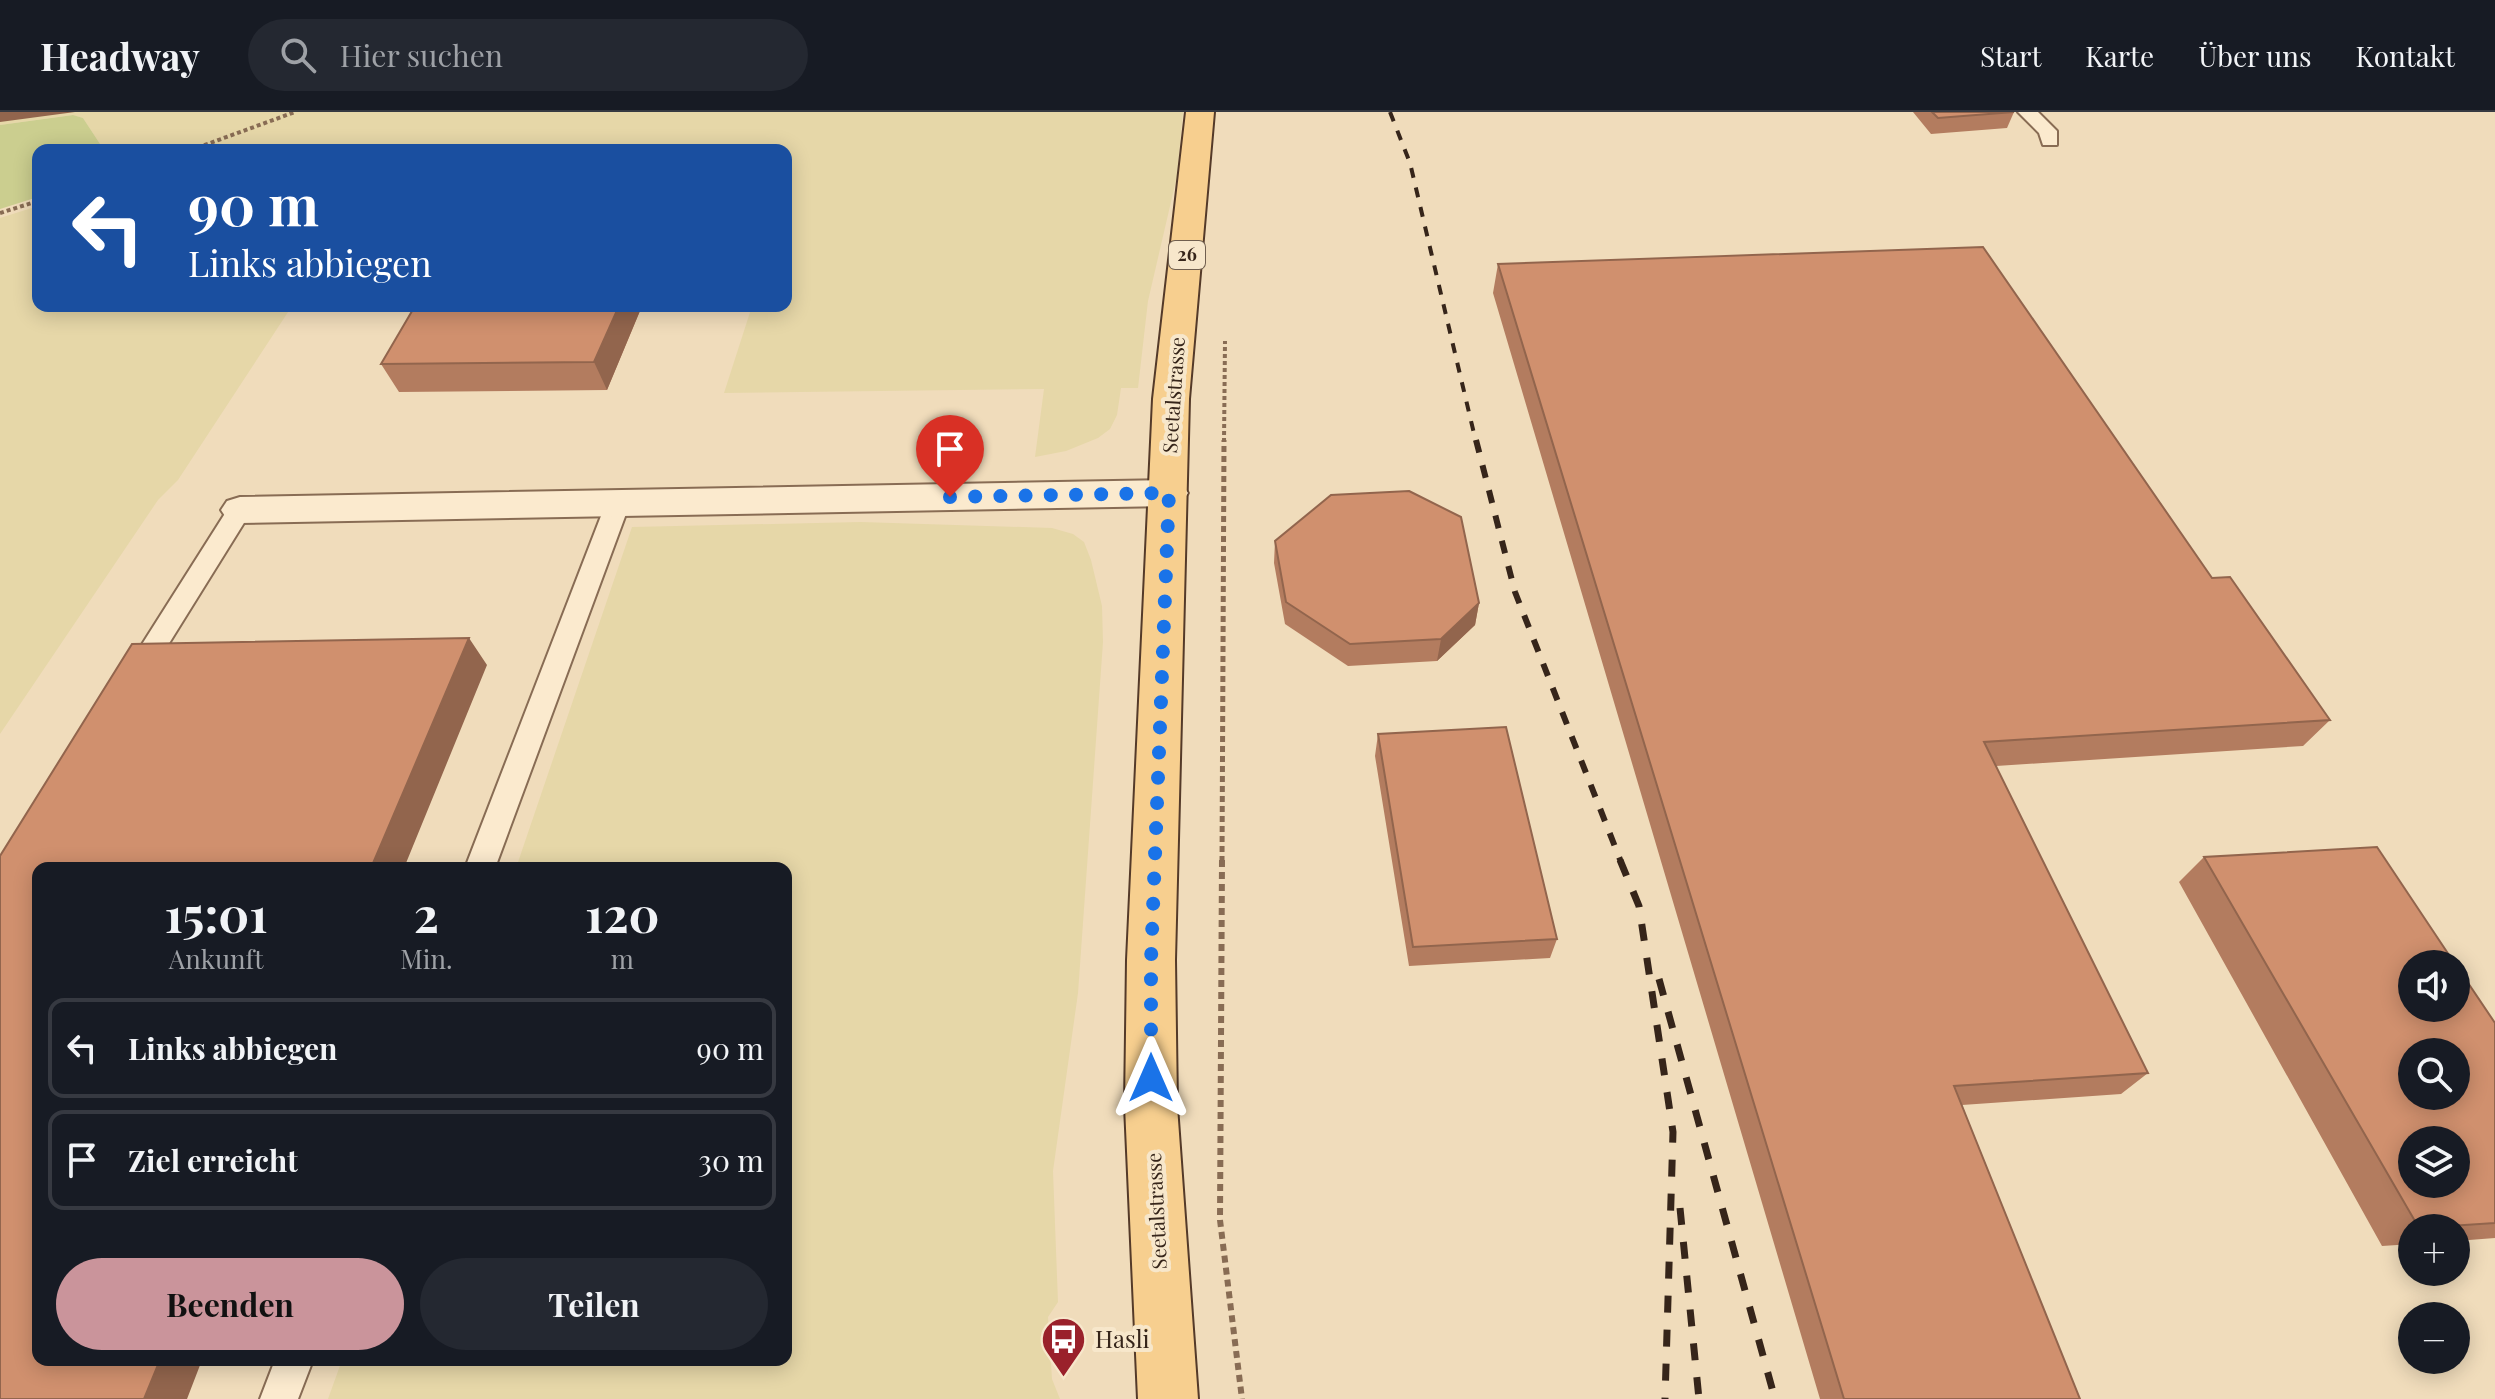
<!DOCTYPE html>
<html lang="de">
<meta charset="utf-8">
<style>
:root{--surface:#171b24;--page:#242831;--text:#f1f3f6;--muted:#9ea1a6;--line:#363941;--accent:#ca949b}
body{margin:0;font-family:"Playfair Display",serif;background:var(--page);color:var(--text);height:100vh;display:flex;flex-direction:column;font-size:30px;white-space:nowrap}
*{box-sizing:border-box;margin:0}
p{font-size:26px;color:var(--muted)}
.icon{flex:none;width:44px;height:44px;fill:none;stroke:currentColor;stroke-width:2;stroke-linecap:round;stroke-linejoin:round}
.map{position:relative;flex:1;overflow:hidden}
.panel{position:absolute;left:32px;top:750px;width:760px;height:504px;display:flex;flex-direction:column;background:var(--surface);border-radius:16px;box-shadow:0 4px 20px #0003}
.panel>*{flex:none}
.hud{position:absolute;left:32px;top:32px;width:760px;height:168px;border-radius:16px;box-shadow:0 4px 20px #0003;background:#1a4fa0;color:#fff;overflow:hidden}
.tools{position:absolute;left:2398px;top:838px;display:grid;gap:16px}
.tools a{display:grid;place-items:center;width:72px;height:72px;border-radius:50%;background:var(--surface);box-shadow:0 4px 20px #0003;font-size:40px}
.pin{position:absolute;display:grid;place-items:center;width:68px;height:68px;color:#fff;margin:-82px -34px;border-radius:50% 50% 50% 0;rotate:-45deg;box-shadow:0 0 8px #0007}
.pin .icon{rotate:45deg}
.me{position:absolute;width:88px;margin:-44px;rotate:0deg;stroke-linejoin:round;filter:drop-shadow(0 0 6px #0008)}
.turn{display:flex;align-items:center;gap:28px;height:168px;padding:0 24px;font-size:36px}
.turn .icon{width:104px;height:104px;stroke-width:2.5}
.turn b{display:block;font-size:56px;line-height:68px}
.eta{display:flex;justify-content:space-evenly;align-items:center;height:136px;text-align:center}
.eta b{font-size:48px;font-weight:700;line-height:56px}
.button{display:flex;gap:16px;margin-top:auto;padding:16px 24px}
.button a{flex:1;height:92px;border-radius:48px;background:var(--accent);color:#111;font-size:32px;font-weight:700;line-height:92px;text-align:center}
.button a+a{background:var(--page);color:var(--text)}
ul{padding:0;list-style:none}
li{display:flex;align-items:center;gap:24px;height:100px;margin:0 16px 12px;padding:0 8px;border:4px solid var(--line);border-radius:16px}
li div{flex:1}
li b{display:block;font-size:30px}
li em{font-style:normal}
header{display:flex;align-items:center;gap:48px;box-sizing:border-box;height:112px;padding:0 40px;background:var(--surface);border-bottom:2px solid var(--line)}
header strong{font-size:38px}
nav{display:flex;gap:44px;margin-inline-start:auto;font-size:28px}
.search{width:560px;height:72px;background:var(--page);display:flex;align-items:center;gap:20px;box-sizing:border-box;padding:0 28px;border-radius:44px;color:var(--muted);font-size:30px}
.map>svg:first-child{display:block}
.farmland{fill:#e6d7a8}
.green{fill:#cbce8f}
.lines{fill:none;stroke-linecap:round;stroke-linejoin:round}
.lane-casing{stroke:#886c54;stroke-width:4}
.street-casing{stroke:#886c54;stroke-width:4}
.primary-casing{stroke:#543a29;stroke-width:4}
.path-far2{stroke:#886c54;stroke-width:4;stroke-dasharray:4 3;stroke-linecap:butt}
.path-far1{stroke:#886c54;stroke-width:5;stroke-dasharray:6 4;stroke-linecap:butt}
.path{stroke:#886c54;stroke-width:6;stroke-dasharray:7 5;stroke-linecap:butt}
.lane{fill:#fbeace;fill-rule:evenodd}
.street{fill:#fbeace;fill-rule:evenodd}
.primary{fill:#f7cf8f;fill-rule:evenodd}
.rail-far2{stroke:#36251a;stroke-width:4;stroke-dasharray:10 10;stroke-linecap:butt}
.rail-far1{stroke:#36251a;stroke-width:6;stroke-dasharray:13 13;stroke-linecap:butt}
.rail{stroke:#36251a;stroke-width:7;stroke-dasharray:17 17;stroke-linecap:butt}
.wall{fill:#b37c5f}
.shaded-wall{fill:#92654d}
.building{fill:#d0906e;stroke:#92654d;stroke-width:2;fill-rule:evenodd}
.route{stroke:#1a73e8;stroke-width:14;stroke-dasharray:0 25.2}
.labels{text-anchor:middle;stroke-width:8;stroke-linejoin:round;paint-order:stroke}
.shield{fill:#f7e7cb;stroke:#705f4f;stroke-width:2}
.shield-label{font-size:18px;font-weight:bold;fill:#36251a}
.street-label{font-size:20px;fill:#36251a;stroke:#f7e7cb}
.near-poi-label{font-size:24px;fill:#36251a;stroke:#f7e7cb;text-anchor:start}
</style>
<header>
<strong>Headway</strong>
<div class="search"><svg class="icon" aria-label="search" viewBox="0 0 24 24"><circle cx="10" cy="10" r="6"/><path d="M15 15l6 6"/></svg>Hier suchen</div>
<nav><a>Start</a><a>Karte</a><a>Über uns</a><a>Kontakt</a></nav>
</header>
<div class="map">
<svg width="2495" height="1287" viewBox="0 0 2495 1287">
<rect width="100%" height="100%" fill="#f0dcbb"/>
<path class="farmland" d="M0,0H1183L1177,64L1148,189L1138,276H1121L1117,303L1110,317L1098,326L1066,339L1035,345L1044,277L724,281L752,194H786V38H104L83,6L72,3L0,13Z
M38,94V194H292L178,368L158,388L0,622V106Z
M861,410L1052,416L1073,422L1084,430L1091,448L1102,494L1103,530L1078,881L1053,1059L1058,1190L1048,1205L1052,1267L1060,1287H328L342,1248H786V756H516L632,415Z"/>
<path class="green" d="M73,3L83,6L104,38H38V85L0,97V13Z"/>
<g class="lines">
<defs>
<path id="lane" d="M2018,0H2038L2057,19V33H2043L2039,21Z
M618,383L627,385L630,391L495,756H465L606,391L609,385Z
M240,390L249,392L252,398L145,570L136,573L127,570L123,563L127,556L231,392Z
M275,1248H313L298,1287H260Z"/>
<path id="street" d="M1169,368L1182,372L1188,381L1182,390L1169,394L240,411L227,407L221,398L227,389L240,385Z"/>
<path id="primary" d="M1186,0H1214L1189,287L1175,848L1177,994L1198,1287H1138L1125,994L1127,848L1153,287Z"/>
</defs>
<use href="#lane" class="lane-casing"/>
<use href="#street" class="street-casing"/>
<use href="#primary" class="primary-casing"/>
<path class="path-far2" d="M191,38L295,0
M0,101L38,89
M1224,330L1225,229"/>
<path class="path-far1" d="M1222,750L1224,328"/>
<path class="path" d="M1222,748L1220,1108L1242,1287"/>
<use href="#lane" class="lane"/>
<use href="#street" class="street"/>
<use href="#primary" class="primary"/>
<path class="rail-far2" d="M1390,0L1410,51L1476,330"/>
<path class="rail-far1" d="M1476,328L1515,480L1621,750"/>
<path class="rail" d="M1620,748L1639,794L1673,1020L1665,1287
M1659,867L1775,1287
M1680,1096L1699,1287"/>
</g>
<path class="wall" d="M1913,0H2014L2007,16L1931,22Z
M1498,152L2330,608L2303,634L1996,654L2148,961L2121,982L1962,993L2080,1287H1820L1493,181Z
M642,194L607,278L399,280L381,252Z
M1275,429L1479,491L1475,513L1437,549L1348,554L1285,512L1274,451Z
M1378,622L1557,827L1550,846L1409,854L1375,644Z
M2204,745L2495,911V1126L2456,1129V1116H2412V1132L2382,1134L2179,770Z"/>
<path class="shaded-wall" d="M0,0H75L0,10Z
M619,194H642L607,278L594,250Z
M1479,491L1475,513L1437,549L1441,527Z
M469,526L487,553L404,756H371Z
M160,1248H202L187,1287H144Z"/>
<path class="building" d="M1932,0H2014L1938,6Z
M1983,135L2212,466L2230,465L2330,608L1984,630L2148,961L1954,974L2080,1287H1844L1498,152Z
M415,194H619L594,250L381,252Z
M1409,379L1461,405L1479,491L1441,527L1350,532L1286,490L1275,429L1331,383Z
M469,526L371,756H38V1248H160L144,1287H0V744L132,532Z
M1506,615L1557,827L1413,835L1378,622Z
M2377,735L2455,852H2412V896H2456V853L2495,911V1111L2419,1116L2204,745ZM2412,940H2456V984H2412ZM2412,1028H2456V1072H2412Z"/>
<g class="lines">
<path class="route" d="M950,385L1169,381L1151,848V966"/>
</g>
<defs>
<symbol id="bus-pin" viewBox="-11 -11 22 30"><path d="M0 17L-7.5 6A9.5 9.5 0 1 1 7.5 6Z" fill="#9a212b" stroke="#f7e7cb"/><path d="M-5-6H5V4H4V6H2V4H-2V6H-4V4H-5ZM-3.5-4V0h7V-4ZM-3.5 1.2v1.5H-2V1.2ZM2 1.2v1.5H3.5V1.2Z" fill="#fff"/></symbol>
</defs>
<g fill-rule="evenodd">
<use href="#bus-pin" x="1038" y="1202" width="51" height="69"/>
</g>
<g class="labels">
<rect class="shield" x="1169" y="129" width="36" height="28" rx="6"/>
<g class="shield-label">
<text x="1187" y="149">26</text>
</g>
<g class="street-label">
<text transform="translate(1174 283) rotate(-86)" y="7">Seetalstrasse</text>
<text transform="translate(1157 1099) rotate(-93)" y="7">Seetalstrasse</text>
</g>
<g class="near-poi-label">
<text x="1095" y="1236">Hasli</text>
</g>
</g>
</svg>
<div class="tools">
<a><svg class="icon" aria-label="sound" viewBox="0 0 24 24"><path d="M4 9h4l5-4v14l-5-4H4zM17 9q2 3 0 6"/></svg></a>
<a><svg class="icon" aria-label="search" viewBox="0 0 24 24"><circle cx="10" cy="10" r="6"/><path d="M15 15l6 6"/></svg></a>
<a><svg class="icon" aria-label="layers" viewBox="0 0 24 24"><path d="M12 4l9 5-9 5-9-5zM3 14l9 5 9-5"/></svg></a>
<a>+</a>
<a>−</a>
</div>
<div class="pin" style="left:950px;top:385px;background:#d93025"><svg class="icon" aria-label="arrive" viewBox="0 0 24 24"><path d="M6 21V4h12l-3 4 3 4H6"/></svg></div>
<svg class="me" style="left:1151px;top:966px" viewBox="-20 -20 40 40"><path d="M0-17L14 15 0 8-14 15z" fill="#1a73e8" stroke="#fff" stroke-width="4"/></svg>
<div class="hud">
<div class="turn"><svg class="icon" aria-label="left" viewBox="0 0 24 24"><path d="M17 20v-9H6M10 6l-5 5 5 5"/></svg><div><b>90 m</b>Links abbiegen</div></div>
</div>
<section class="panel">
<div class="eta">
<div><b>15:01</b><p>Ankunft</p></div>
<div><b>2</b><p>Min.</p></div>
<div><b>120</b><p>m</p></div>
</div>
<ul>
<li><svg class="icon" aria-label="left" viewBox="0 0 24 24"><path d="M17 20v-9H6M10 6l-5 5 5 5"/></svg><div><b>Links abbiegen</b></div><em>90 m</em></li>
<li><svg class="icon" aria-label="arrive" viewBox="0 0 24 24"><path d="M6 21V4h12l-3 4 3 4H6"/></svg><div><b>Ziel erreicht</b></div><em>30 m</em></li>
</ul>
<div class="button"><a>Beenden</a><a>Teilen</a></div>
</section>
</div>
